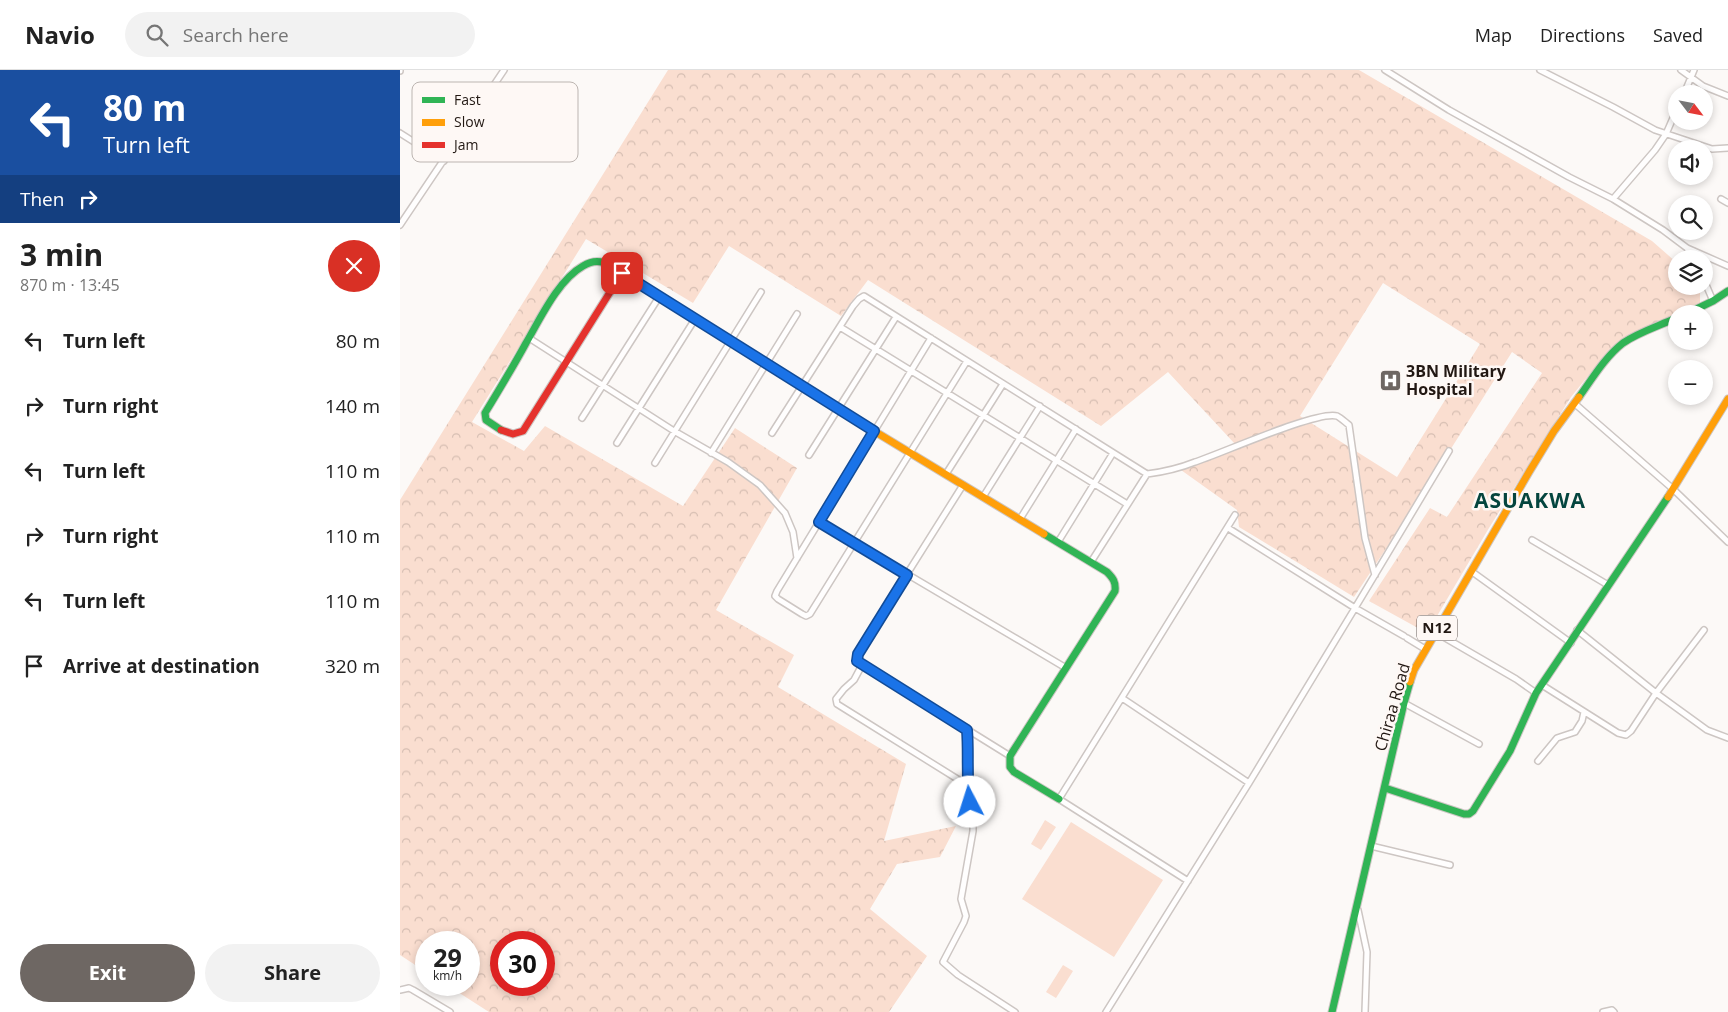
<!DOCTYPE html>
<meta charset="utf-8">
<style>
:root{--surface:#fff;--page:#f2f2f2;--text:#222;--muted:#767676;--line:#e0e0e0;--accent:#6e6763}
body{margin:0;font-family:"Open Sans",sans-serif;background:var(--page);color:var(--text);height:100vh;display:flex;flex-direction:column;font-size:19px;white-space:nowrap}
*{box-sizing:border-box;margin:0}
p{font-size:16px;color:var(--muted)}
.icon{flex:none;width:28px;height:28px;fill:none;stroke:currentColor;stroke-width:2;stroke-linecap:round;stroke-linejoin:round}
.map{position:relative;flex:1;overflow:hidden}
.drawer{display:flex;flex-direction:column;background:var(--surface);width:400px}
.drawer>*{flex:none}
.top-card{background:#1a4fa0;color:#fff;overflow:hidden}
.needle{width:32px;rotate:122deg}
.controls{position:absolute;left:1268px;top:15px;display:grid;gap:10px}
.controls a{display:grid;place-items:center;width:45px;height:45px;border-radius:50%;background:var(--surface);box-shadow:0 2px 8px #0003;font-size:25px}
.speed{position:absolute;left:15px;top:861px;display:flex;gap:10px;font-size:25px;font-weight:700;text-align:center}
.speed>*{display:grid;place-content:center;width:65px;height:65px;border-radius:50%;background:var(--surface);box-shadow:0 2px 8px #0003;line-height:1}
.speed small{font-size:12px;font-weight:400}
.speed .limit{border:8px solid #d22;background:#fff;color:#111}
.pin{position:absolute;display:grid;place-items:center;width:42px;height:42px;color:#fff;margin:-21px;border-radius:10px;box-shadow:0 2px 8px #0006}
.me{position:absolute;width:55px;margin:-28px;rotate:355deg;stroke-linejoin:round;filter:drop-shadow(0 0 4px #0008)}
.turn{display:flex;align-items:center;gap:18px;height:105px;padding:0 20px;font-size:22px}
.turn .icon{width:65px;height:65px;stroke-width:2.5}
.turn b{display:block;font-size:35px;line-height:42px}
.then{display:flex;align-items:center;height:48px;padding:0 20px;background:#0003;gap:10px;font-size:19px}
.round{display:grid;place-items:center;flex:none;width:52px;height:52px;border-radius:26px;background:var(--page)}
.summary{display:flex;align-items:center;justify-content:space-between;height:85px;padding:0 20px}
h1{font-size:30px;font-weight:700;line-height:38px}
.primary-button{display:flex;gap:10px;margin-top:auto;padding:10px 20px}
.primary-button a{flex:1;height:58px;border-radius:30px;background:var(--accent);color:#fff;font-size:20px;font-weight:700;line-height:58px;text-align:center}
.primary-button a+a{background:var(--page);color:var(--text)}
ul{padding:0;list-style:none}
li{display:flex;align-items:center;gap:15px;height:65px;padding:0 20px}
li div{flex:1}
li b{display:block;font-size:19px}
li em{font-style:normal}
header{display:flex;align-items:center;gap:30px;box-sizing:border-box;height:70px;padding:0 25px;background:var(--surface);border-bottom:1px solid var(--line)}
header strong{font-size:24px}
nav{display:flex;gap:28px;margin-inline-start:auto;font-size:18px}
.search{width:350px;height:45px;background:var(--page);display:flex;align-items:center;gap:12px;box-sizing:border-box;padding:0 18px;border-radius:28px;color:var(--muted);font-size:19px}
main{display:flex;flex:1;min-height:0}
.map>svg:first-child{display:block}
.forest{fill:url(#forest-crowns);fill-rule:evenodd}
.park{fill:#faded0}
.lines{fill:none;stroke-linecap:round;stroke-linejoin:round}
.street-casing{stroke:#cdc6c3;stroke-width:8}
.fast-casing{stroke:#cdc6c3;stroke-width:9}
.slow-casing{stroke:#cdc6c3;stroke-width:9}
.jam-casing{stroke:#cdc6c3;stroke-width:9}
.street{stroke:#fffefe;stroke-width:5}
.fast{stroke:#30b455;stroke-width:7}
.slow{stroke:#ff9f0a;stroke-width:7}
.jam{stroke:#e5322d;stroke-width:7}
.route-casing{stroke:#114b97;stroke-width:12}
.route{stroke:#1a73e8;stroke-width:9}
.labels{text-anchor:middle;stroke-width:5;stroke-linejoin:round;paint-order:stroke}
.shield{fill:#fef8f5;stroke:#645b57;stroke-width:1}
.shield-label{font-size:15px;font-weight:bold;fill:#221813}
.poi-label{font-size:16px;font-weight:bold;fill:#221813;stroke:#fef8f5;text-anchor:start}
.street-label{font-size:16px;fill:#221813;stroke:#fef8f5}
.district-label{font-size:21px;font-weight:bold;letter-spacing:1px;fill:#05453e;stroke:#fef8f5}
.key{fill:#fef8f5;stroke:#bcb5b1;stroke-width:1}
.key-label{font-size:14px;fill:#221813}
</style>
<header>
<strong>Navio</strong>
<div class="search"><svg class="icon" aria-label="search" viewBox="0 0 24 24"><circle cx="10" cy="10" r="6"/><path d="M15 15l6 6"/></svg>Search here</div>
<nav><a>Map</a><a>Directions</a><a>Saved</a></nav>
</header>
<main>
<section class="drawer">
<div class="top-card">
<div class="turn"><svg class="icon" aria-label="left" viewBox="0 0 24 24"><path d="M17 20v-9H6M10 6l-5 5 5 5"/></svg><div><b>80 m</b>Turn left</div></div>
<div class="then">Then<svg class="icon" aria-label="right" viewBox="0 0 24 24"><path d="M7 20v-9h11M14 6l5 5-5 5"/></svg></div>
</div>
<div class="summary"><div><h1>3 min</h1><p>870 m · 13:45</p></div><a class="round" style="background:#d93025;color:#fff"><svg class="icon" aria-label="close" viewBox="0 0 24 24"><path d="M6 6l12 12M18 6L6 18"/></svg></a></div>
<ul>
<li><svg class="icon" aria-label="left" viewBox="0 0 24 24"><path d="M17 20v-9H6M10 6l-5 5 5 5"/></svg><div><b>Turn left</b></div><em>80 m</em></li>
<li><svg class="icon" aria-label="right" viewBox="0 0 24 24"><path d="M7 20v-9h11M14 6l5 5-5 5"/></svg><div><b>Turn right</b></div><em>140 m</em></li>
<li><svg class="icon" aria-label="left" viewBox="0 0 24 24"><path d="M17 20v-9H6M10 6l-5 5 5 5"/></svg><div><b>Turn left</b></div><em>110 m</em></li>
<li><svg class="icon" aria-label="right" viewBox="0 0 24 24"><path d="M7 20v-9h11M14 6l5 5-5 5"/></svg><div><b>Turn right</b></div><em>110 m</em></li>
<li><svg class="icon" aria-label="left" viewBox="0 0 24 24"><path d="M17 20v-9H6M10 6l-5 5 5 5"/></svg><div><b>Turn left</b></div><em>110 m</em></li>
<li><svg class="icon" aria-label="arrive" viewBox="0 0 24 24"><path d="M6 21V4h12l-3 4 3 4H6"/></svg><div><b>Arrive at destination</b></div><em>320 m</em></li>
</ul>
<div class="primary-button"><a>Exit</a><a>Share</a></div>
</section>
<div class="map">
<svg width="1328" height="942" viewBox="0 0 1328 942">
<defs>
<pattern id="forest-crowns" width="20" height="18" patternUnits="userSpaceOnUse" patternTransform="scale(1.25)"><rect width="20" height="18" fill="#faded0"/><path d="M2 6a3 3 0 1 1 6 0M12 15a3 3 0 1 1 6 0" fill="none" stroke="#d6beb2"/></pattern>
</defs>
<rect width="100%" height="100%" fill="#fcf9f7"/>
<path class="forest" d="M268,0H959L1252,171L1276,192V216H1300V233L1276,244V245L1210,279L1171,327L1089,458L1027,563L969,531L1030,438L1047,447L1142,303L1112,282L1023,423L954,527L839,457L837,440L781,400L835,374L768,302L701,356L468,210L441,246L329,176L293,233L186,169L72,352L124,381L145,356L283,436L335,358L397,398L316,540L394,585L378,617L506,694L484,771L556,756L540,787L497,794L470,839L527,886L489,942H89L47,915H69V872H26V902L0,885V430ZM983,213L1080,274L997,407L900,346ZM101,872H144V915H101Z"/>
<path class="park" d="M645,750L656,757L641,780L631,774Z
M671,752L763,810L714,887L622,829Z
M663,895L673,901L656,928L646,922Z"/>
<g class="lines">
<defs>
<path id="street" d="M985,0L1049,40L1169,107L1213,129L1263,160L1287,178L1328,196
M1140,0L1213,37L1255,60L1312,79L1328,78
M1281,0L1303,16L1328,26
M0,1V0
M1284,24L1294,0
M81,35L90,44L98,67L115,79H125L144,71
M0,63L44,91
M1213,129L1255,80L1266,64L1276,41
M1321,129L1328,133
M0,155L104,0
M1287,178L1293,189
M1304,210L1313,231
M440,257L727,434
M129,268L274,361L328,392L360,415L385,443L393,462L397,488
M531,268L377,521L375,526L378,529L402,544L406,546L410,544L567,291
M1174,333L1273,419L1328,472
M182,348L259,227
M372,363L453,236L459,229L464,226L747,404C763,402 780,398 795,392C820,384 918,340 937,346C941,348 945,352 949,355L965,468L975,505
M217,373L295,249
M311,383L397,244
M409,385L496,247
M255,393L361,222
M546,404L603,314
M563,415L463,574L457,584V591L610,686
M583,427L640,336
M620,449L676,359
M419,452L666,598
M828,458L955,538L1049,381
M1132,470L1208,515
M658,472L713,383
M691,492L747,404
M1071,501L1171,573
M1304,560L1256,623L1307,660L1328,668
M1035,562L1116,609L1136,623
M1007,568L1025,579
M462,595L454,610L444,619L436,629L437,634L567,715
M1142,615L1218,663L1226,665L1231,661L1256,623L1177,560
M722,628L849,713
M1004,633L1079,674
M567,660L569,697L567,715L573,748V761L561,829L566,846L564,852L543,892L558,905L615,942
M1138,691L1157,668L1175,662L1182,651L1184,642
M971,776L1050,795
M788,811L659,729L835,445
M958,840L967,882L965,942
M0,920L9,918L13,920L50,942
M706,942L849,713L955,538L1004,566
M1203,942L1212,940L1214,942"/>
<path id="fast" d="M1286,244L1313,231L1328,221
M1179,327C1192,309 1205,287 1223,273C1239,262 1259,256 1276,248
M101,360L86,350L85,343C99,320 113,297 126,273C140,249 158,210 183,196C193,190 201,190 211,196L352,285
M644,464L707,502C713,508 716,512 715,521L610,686V697L614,702L659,729
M985,718L1064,744H1069L1073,741L1110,681L1136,623L1268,427
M932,942L1004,633L1010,612"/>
<path id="slow" d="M352,285L474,361L644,464
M1268,427L1328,329
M1010,612L1014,600L1129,402L1154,361L1179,327"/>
<path id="jam" d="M101,360L113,364L123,361L222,203"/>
</defs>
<use href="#street" class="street-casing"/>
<use href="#fast" class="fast-casing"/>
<use href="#slow" class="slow-casing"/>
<use href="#jam" class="jam-casing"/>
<use href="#street" class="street"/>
<use href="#fast" class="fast"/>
<use href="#slow" class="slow"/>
<use href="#jam" class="jam"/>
</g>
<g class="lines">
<defs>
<path id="route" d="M222,203L474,361L419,452L507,505L458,584L457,591L567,660C569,684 566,708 570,732"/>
</defs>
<use href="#route" class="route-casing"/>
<use href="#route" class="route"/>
</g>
<defs>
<symbol id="hospital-square" viewBox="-11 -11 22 22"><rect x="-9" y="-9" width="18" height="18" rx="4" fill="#6e6763" stroke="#fef8f5"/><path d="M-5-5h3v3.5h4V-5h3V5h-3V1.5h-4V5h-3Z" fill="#fff"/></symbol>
</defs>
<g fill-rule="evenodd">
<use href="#hospital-square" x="978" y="298" width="25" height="25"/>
</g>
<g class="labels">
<rect class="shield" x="1017" y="545.5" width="40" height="25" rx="4"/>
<g class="shield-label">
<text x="1037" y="563">N12</text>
</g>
<g class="poi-label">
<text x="1006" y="307">3BN Military<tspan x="1006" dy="18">Hospital</tspan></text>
</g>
<g class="street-label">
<text transform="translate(992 637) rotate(-74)" y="6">Chiraa Road</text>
</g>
<g class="district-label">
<text x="1130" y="438">ASUAKWA</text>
</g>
</g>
<rect x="12" y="12" width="166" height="80" rx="8" class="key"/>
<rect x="22" y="27" width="23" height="6" fill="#30b455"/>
<rect x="22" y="49" width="23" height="7" fill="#ff9f0a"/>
<rect x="22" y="72" width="23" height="6" fill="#e5322d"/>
<g class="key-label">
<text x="54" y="35">Fast</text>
<text x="54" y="57">Slow</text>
<text x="54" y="80">Jam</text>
</g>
</svg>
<div class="controls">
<a><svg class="needle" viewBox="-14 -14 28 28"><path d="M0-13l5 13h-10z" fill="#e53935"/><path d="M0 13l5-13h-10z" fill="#767676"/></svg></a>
<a><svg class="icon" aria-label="sound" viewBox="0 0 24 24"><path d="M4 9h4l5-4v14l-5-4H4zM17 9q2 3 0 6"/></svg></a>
<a><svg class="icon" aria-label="search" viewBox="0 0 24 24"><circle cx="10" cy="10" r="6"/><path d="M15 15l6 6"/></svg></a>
<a><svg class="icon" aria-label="layers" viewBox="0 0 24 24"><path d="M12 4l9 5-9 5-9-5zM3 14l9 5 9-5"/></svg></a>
<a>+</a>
<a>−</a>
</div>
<div class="speed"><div>29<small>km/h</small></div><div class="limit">30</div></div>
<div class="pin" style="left:222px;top:203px;background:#d93025"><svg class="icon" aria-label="arrive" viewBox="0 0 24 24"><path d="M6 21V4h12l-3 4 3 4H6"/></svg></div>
<svg class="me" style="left:570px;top:732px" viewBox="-20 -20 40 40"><circle r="19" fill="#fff"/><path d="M0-13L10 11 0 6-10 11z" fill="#1a73e8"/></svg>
</div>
</main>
